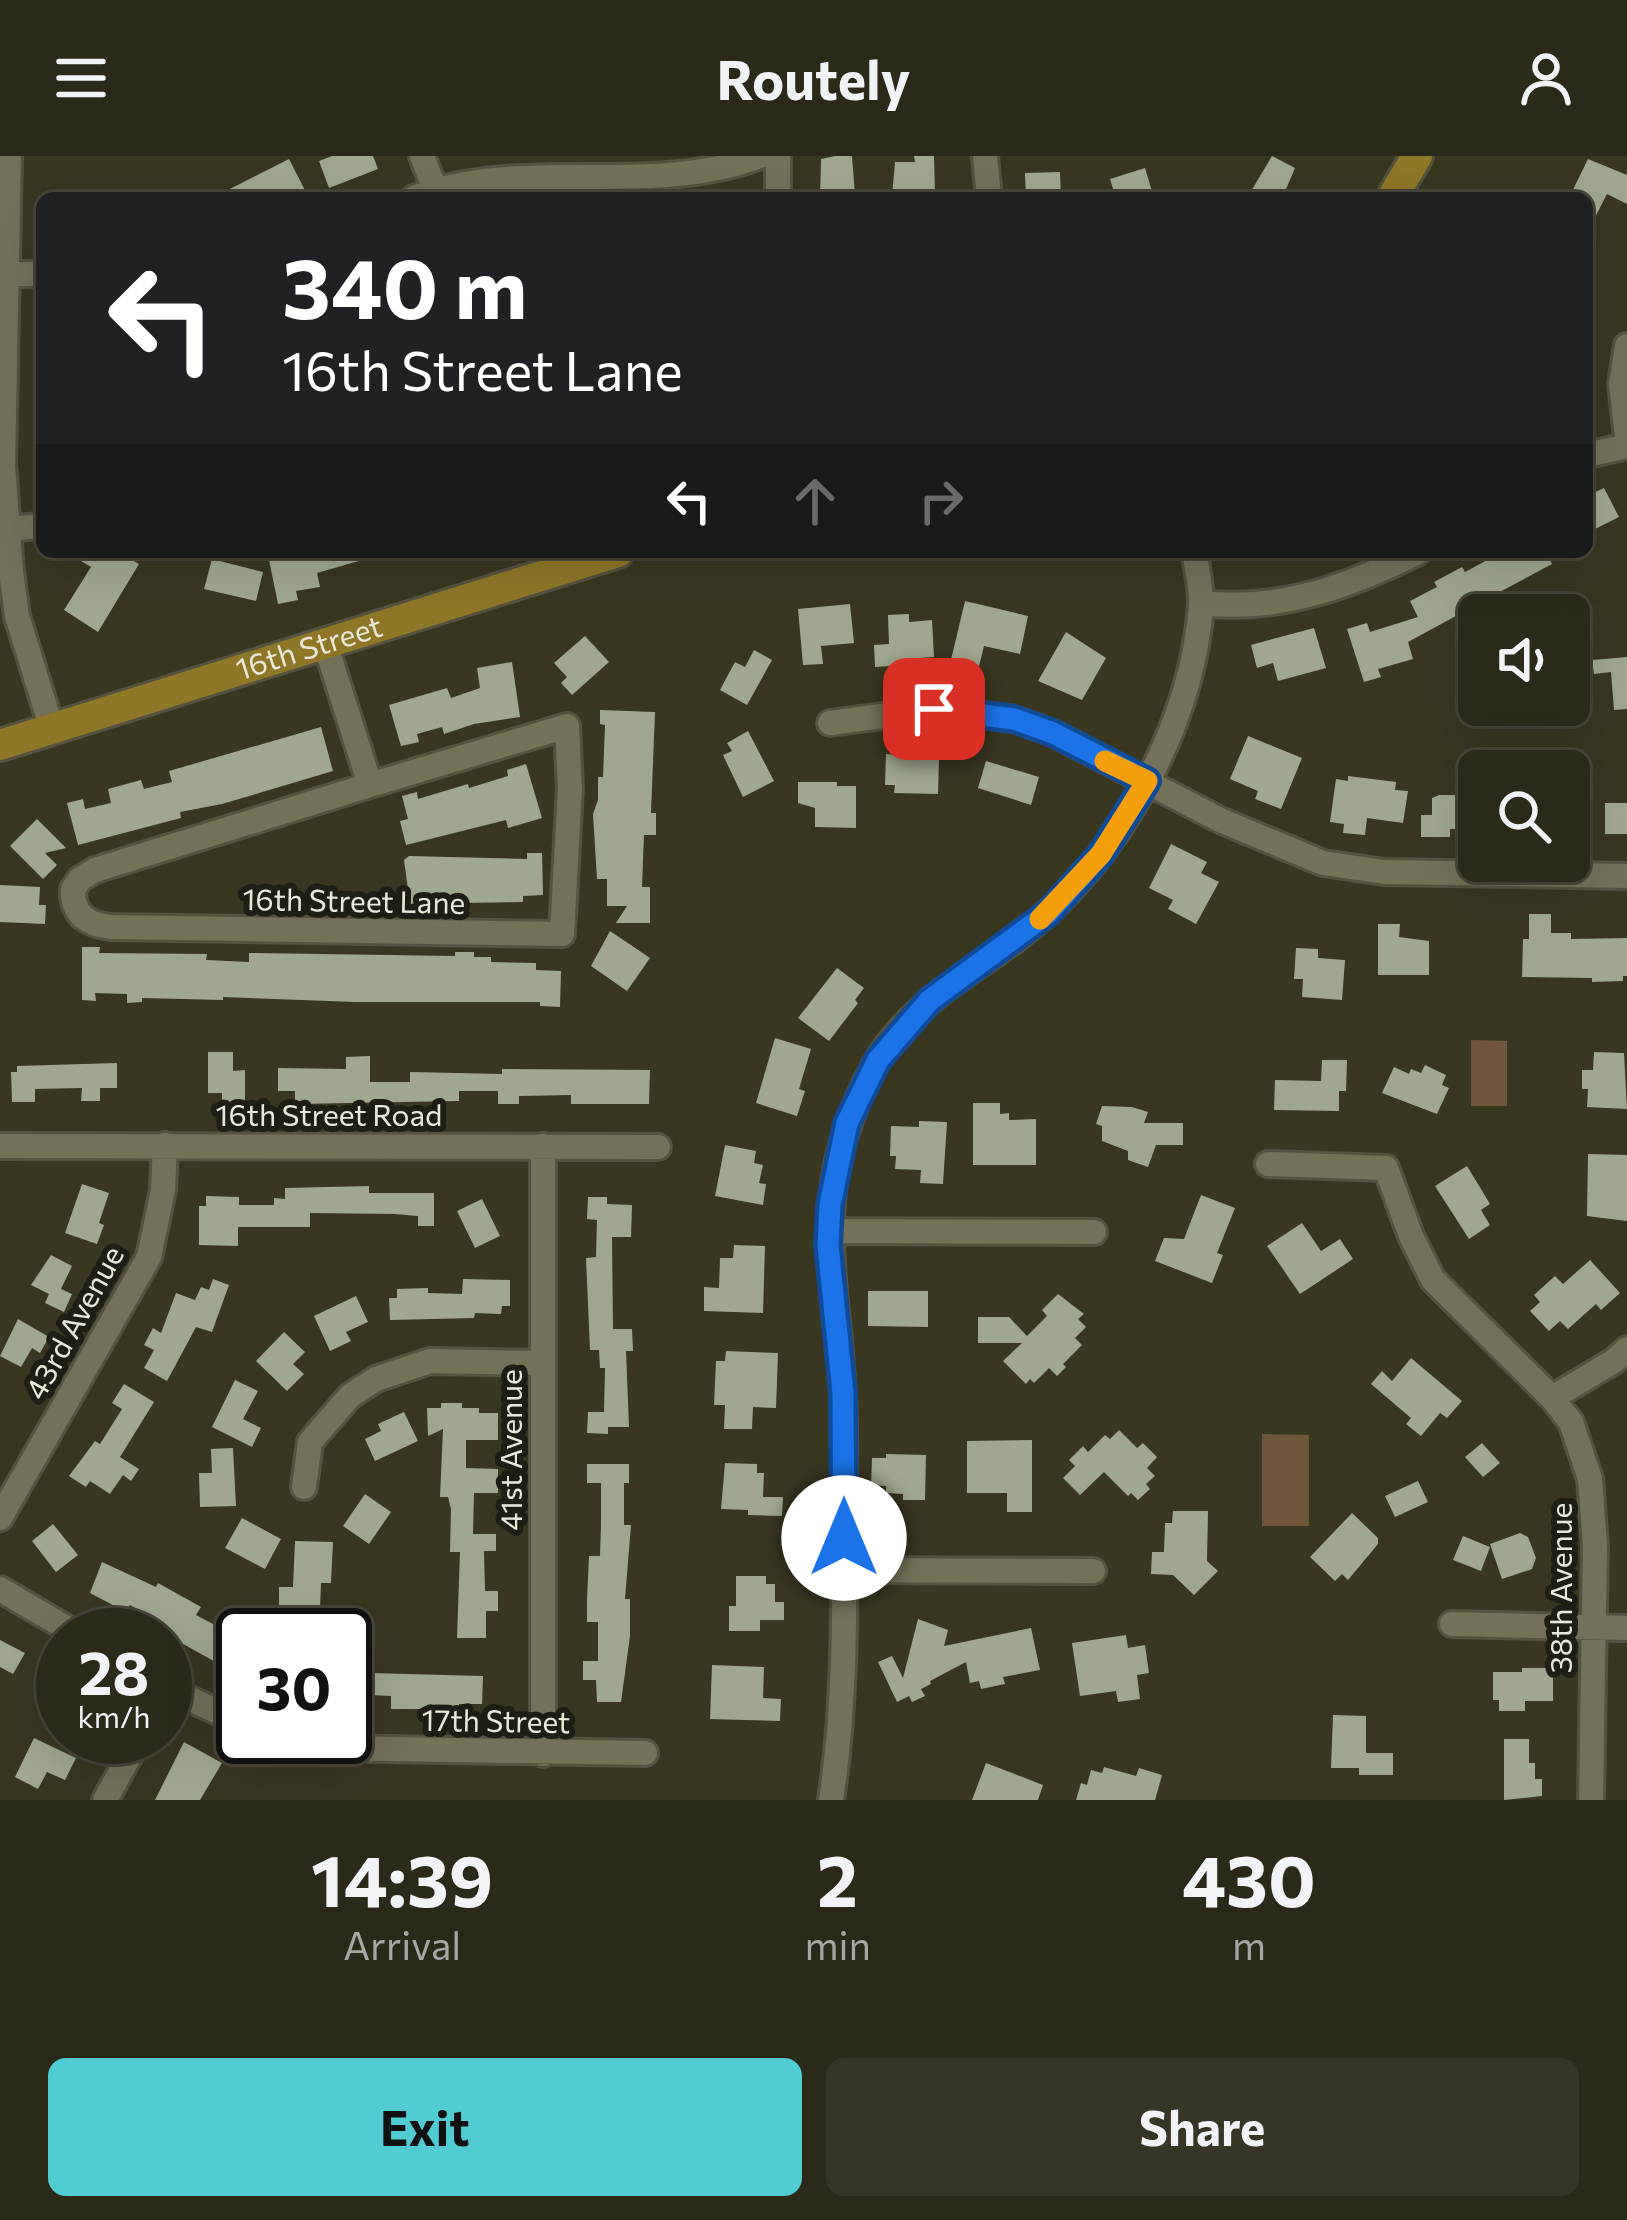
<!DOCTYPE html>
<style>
:root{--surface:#2b2918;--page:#373525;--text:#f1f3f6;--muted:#a6a6a2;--line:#474537;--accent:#51ccd2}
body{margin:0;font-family:Commissioner,sans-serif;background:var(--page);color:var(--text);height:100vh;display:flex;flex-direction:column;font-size:45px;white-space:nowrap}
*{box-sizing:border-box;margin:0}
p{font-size:39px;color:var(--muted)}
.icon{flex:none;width:66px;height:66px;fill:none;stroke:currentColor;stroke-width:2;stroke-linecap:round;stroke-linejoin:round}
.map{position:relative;height:1644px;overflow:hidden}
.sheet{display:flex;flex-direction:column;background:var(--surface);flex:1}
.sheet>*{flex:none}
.banner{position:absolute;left:36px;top:36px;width:1557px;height:366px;border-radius:18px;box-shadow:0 12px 48px #0002,0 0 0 3px var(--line);background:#202124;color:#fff;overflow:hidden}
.buttons{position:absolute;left:1458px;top:438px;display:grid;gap:24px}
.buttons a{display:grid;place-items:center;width:132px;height:132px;border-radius:18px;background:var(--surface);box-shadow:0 12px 48px #0002,0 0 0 3px var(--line);font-size:60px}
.speed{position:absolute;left:36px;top:1452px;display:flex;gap:24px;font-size:60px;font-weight:700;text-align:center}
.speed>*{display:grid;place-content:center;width:156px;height:156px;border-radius:50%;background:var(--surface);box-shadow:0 12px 48px #0002,0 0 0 3px var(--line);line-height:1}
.speed small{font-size:30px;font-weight:400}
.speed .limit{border:6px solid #111;border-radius:18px;background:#fff;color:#111}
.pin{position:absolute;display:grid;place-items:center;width:102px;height:102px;color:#fff;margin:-51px;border-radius:24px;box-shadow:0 6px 18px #0006}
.me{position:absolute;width:132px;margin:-66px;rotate:0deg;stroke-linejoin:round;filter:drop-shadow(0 0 9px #0008)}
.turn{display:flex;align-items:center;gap:42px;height:252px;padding:0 48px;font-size:54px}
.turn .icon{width:156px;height:156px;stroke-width:2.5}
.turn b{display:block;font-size:84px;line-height:102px}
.lanes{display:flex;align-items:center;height:114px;padding:0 48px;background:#0003;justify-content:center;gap:60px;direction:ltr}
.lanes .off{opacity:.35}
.eta{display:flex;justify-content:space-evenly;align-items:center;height:204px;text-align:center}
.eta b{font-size:72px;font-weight:700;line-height:84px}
.action{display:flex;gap:24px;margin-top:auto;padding:24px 48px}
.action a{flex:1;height:138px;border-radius:18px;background:var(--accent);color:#111;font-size:48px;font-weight:700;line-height:138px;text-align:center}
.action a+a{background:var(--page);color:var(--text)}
header{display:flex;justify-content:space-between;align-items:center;height:156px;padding:0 48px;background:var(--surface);font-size:54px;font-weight:700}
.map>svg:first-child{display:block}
.green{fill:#6f553b}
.building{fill:#9fa88e}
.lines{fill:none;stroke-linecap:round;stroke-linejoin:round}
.minor-casing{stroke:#55533f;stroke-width:30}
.major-casing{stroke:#55533f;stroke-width:36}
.minor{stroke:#737158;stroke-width:24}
.major{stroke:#8f7728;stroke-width:30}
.route-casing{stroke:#114b97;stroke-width:30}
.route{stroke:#1a73e8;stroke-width:21}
.slow{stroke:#f59e0b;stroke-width:21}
.labels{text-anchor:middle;stroke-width:12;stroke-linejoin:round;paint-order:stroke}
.street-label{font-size:30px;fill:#e9e8da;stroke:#1f1e14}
</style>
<header><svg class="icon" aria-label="menu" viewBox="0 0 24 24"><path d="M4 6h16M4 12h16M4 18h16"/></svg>Routely<svg class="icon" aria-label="person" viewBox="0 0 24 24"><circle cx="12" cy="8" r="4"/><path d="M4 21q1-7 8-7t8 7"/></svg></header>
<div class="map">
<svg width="1627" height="1644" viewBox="0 0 1627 1644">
<rect width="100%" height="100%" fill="#393720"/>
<path class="green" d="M1471,884L1507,885V950H1471Z
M1262,1278L1309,1279V1370H1262Z"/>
<path class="building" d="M332,0H373L378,13L329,32L319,5Z
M835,0H852L855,39L820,42L821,3Z
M914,0H934L935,38L892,40L895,6H915Z
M1272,0L1295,12L1287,31L1280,42H1247Z
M289,3L309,42H212Z
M1588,3L1627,19V48L1607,38L1587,77V42H1569Z
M1145,12L1154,42H1116L1110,23Z
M1060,16L1061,42H1026L1025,17Z
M1604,332L1619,361L1587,377V340Z
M87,396H137L132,404L139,408L98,476L64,454L91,411L81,405Z
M287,396H376V400L317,417L320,431L296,435L298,444L278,448L269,404L288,401Z
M1502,396H1546L1552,408L1481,446L1486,456L1472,463L1467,454L1408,486L1413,503L1378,513L1381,521L1364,526L1347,473L1367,467L1370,476L1418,461L1410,445L1437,431L1434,426L1462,411L1465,416Z
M212,403L263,416L256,445L204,433Z
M965,445L1028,460L1020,498L984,490L978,514L950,508Z
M850,448L854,487L821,490L823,508L803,509L798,453Z
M909,458V466L932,464L934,501L906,503V509L875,511L874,489L889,488L888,459Z
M1314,472L1326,512L1278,525L1273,507L1257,512L1251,489Z
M1066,476L1106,502L1082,544L1038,525Z
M585,480L609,506L572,539L561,527L567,521L554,507Z
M754,494L772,504L747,549L720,534L735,506L745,511Z
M1627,501V553L1614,554L1611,516L1594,518L1592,504Z
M512,506L520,561L474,568L444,578L442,571L417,578L419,586L401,590L389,549L447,532L451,542L480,532L477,512Z
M600,554L655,556L651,657H656V679H644L642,731H650V767H616L627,750H607V723H597L593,658L598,644V621H603L605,569L600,568Z
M321,571L333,615L222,648L180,656L181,662L78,689L67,647L83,643L85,653L111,647L108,633L141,624L144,633L172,626L169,615Z
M748,575L774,625L743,641L723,599L732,595L727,587Z
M1248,580L1302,602L1281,653L1255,643L1258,635L1230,623Z
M886,598L939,602L938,638L894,637L895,629H885Z
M986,605L1039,621L1031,649L978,632Z
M526,608L542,662L508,672L506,664L406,689L400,665L408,663L402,640L417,636L418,643L468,628L469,632L508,620L507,614Z
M1348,620L1396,626L1395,634L1408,635L1403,667L1367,662L1365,679L1343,677L1344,668L1330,666L1336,623L1348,625Z
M798,626H837V630H856V672L815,671V652L798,647Z
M1439,639H1478V673H1450V681H1421V659H1432V642Z
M1605,647H1627V678H1605Z
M37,663L66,692L45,697L57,709L43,723L10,690Z
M1171,688L1207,706L1201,717L1219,726L1196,768L1168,753L1173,744L1149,732Z
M527,697H542L543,739L523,740V746L459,747V742L410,748L404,704L409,700L527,703Z
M0,729L40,731L39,749H46L45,768L0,766Z
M1529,758H1551V777H1571V783L1627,782V820H1623V825L1592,826V822L1522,821L1523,783H1529Z
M1378,768H1400L1399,781L1429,785V819H1378Z
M610,775L650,802L627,835L591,810Z
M82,791H100L99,797L207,798L206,804L249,806V797L455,800V796H474V801H491V806L536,807V814L561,815L560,851L540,850V846H355L223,841V844L142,842V846L127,847V838L95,837L96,845L82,844Z
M1296,792L1318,793V802L1345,804L1342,844L1302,841L1303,823H1294Z
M837,812L864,832L855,844L858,847L829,885L798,862Z
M775,882L811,893L799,933L805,935L797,960L756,947Z
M208,896H233V915L245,914V947H222V937H208Z
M1594,896L1624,897L1627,953L1587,951L1588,933H1582V914H1593Z
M370,900V926H410V916L502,918V913L650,914L649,948H571V939L519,940V948H498V935H459V945L295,948V935H278V912L346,913V901Z
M1322,904H1347L1346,935H1339V955L1274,954L1275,924L1321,925Z
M117,907V932H100V945H81L82,932L35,933V946H12L11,916H17V910Z
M1425,909L1446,919L1442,929L1449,932L1437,958L1382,937L1394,911L1409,918L1411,913L1421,917Z
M973,947H1000V958L1009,957V964L1036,963V1009H973Z
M1102,950L1132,951L1148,956L1144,967H1183V989H1156L1148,1011L1128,1004V995L1102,985V970L1096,968Z
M919,965L947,966L943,1028L920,1027L921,1014L895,1013L896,1000H890L891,970L919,971Z
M725,989L756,995L754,1007L763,1009L759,1027L766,1028L763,1049L715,1040Z
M1588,998L1627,999V1065L1587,1060Z
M1467,1010L1490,1048L1481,1054L1490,1069L1469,1083L1435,1030Z
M82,1028L109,1037L99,1067L104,1069L97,1088L65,1077Z
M369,1030V1037H434V1070H418V1060L394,1058L310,1057V1071H238V1090L199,1089V1050H206V1040L239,1041V1049H274V1042L285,1043V1032Z
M1201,1039L1235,1052L1217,1097L1223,1099L1212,1127L1155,1105L1164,1082L1184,1083Z
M588,1041H607V1048L632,1049L631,1081H612L613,1173H632L633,1195H626L629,1271H608V1278L587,1277L588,1256H604L605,1212H600L599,1194H590L586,1102L596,1101L597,1064L587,1063Z
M482,1043L500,1080L475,1092L457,1055Z
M1302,1067L1321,1095L1340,1083L1353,1103L1300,1138L1267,1090Z
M734,1089L765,1090L763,1157L704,1155V1131L719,1132L720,1102H733Z
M51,1099L72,1110L61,1133L72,1138L64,1156L45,1147L49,1138L31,1129Z
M1590,1104L1620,1137L1601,1154L1596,1148L1568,1173L1560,1165L1549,1175L1530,1155L1540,1146L1534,1139L1555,1120L1563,1128Z
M213,1123L229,1129L212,1176L196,1171L167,1225L144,1212L154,1194L144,1189L153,1172L161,1177L176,1137L195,1144L201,1131L209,1134Z
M463,1123L510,1124V1150H502L501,1158L475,1157L474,1162L390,1164L389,1142H397V1133L428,1132V1137L462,1138Z
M868,1135H928V1171L868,1170Z
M1058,1138L1084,1158L1078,1163L1086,1171L1075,1182L1082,1189L1063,1208L1066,1211L1057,1220L1049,1212L1034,1227L1030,1223L1026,1228L1003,1205L1022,1187H978V1161H1009L1027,1180L1047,1160L1042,1154Z
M356,1140L368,1166L346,1176L351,1185L330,1195L314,1160Z
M18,1163L49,1181L40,1197L32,1192L21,1211L0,1200Z
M284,1176L305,1196L293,1208L304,1218L287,1235L256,1205Z
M726,1195L778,1197L776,1252L753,1251L752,1273H724L725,1249H714L716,1205H725Z
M1411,1202L1462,1245L1447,1262L1440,1257L1421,1280L1406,1268L1411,1262L1371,1228L1382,1215L1392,1225Z
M235,1224L258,1235L243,1263L261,1272L252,1291L212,1271Z
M124,1228L154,1246L120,1301L139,1313L131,1325L123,1319L110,1338L90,1325L86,1331L69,1320L95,1285L100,1288L122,1253L112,1247Z
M441,1247H462V1252H479V1257H498V1284H466V1312L498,1313V1337H474L473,1378H496V1395H484L485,1435H498V1455H486V1482H457L460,1396H450L451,1353L448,1341H440L443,1273L428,1280L427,1252H441Z
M404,1256L418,1285L375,1305L365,1283L381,1275L378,1268Z
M1119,1274L1137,1292L1143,1287L1157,1301L1147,1312L1155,1320L1146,1328L1150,1333L1138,1344L1131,1337L1128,1340L1104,1316L1080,1339L1063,1322L1075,1310L1069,1304L1083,1290L1088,1296L1105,1279L1110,1283Z
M1032,1284V1356H1007V1337H967V1285Z
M1482,1287L1500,1307L1483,1321L1465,1301Z
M233,1292L236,1350L200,1351L199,1317H212L211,1293Z
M886,1298L926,1299L925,1344H903V1338L886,1337V1330L871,1329L872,1302H886Z
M725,1307L757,1308V1317H764L763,1341H783L782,1360L748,1359V1354L721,1353Z
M587,1308H629V1327H624V1369H631L625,1443H630V1480L621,1546H597L596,1524H583V1505H598V1466H587V1444L589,1400H600L601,1369V1327H587Z
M1418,1325L1428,1346L1395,1361L1385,1340Z
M365,1338L391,1356L369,1388L343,1370Z
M1173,1355H1208L1207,1405L1218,1415L1194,1439L1173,1419L1151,1418L1152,1396H1164L1165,1367H1172Z
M1352,1357L1378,1382V1388L1348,1424L1342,1418L1335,1425L1310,1401Z
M242,1362L281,1383L265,1413L225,1392Z
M53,1368L78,1399L56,1416L32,1385Z
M1520,1377L1528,1381L1536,1402L1532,1413L1502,1423L1490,1388Z
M1463,1380L1490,1391L1481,1415L1453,1404Z
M295,1385L333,1386L331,1427H321L320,1454L279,1453V1431H293Z
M102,1406L156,1431L158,1427L201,1451L196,1459L243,1484L228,1513L158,1474L162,1467L130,1449L126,1456L90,1437Z
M736,1420H766V1428H775V1446H784V1464H760V1475H729V1450H736Z
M918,1463L948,1474L944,1490L1031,1472L1040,1514L1003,1521L1005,1528L981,1533L979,1525L970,1527L966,1506L930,1525L931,1528L921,1533L925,1540L912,1546L909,1540L897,1546L878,1506L892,1500L903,1522Z
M1126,1479L1128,1492L1145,1489L1149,1517L1137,1519L1140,1543L1118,1546L1116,1535L1080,1540L1072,1487Z
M0,1484L25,1497L13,1518L0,1511Z
M712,1509L764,1511L763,1542L781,1543L780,1565L710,1563Z
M1522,1512H1553V1545H1525V1555H1499V1544H1493V1516H1522Z
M370,1517L483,1520L482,1548H459V1553H391V1540L370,1539Z
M63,1526V1564L47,1556Z
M1333,1559L1366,1560V1597H1393V1619H1359V1612H1331Z
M34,1582L76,1602L65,1624L47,1616L38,1633L15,1621Z
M1504,1583H1529V1607H1535V1623H1542V1640L1504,1644Z
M184,1586L222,1607L200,1644H155Z
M986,1607L1043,1629L1038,1644H972Z
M1104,1611L1136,1620L1139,1612L1162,1619L1155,1644H1076L1081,1627L1087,1629L1091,1614L1102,1617Z"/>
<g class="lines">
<defs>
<path id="minor" d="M9,0L3,309L11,415L17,460L52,573
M422,0L434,31
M985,0L989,42
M414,42C520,0 651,42 760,0
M778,42V0
M0,118H42
M1627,190L1621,228L1627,281
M1587,299L1627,290
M8,373L39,370
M1202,447C1278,456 1351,430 1418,396
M326,490L370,629L567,570L570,632L562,778L112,771C88,769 72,759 73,733L80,723L95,714L370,629
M830,567L934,553L1014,563L1053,577L1220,664L1323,707L1384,716L1627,720
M0,990L658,991
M543,990V1598
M1268,1008L1386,1012L1411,1080L1433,1124L1552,1242L1571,1266L1590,1323L1595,1389L1591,1644
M829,1075L1094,1076
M1552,1242L1614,1205L1627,1193
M304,1331L310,1286L350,1240L376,1223L430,1205L542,1207
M0,1362L149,1101L163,1034L165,989
M844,1414L1093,1415
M0,1433L78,1479
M1452,1468L1627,1472
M165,1531L243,1568
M277,1581L327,1592L645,1597
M105,1644L140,1581
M831,1644C845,1552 845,1456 844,1363C844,1321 845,1278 843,1236C835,1107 808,1031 875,909C907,851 966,820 1016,783C1116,707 1191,575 1201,450C1202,433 1197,413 1194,396"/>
<g id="major">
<path d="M1392,42L1417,0"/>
<path id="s1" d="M0,589L618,396"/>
</g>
</defs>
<use href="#minor" class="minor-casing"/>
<use href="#major" class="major-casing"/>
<use href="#minor" class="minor"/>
<use href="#major" class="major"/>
</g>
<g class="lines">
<defs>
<path id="route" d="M844,1382L843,1237L828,1089L830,1049L847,967L878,904L930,844L1048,757L1101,698L1147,625L1053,577L1014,563L934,553"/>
</defs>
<use href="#route" class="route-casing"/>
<use href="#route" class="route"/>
<path class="slow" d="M1040,763L1101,698L1147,625L1105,605"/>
</g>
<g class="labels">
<g class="street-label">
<text dy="10" stroke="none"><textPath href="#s1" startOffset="324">16th Street</textPath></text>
<text transform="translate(354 746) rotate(1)" y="10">16th Street Lane</text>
<text x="329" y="970">16th Street Road</text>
<text transform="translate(75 1167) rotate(-61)" y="10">43rd Avenue</text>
<text transform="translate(512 1294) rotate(-90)" y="10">41st Avenue</text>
<text transform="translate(1562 1432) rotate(-90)" y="10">38th Avenue</text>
<text transform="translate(496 1566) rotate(1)" y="10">17th Street</text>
</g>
</g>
</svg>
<div class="buttons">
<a><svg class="icon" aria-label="sound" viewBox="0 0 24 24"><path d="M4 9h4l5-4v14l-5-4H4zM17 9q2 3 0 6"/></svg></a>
<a><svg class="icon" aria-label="search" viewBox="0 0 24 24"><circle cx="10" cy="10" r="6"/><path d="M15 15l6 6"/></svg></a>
</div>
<div class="speed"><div>28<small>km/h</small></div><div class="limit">30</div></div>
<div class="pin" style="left:934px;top:553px;background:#d93025"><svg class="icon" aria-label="arrive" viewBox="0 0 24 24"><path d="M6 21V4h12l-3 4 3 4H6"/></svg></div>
<svg class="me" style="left:844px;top:1382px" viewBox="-20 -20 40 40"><circle r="19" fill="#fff"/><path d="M0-13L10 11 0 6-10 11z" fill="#1a73e8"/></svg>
<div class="banner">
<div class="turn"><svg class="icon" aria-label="left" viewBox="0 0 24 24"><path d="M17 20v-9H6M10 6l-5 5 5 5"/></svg><div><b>340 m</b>16th Street Lane</div></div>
<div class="lanes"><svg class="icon" aria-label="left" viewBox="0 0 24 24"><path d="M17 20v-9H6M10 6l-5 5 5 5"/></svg><svg class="icon off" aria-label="ahead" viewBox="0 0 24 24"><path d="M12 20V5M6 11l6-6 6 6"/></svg><svg class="icon off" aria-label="right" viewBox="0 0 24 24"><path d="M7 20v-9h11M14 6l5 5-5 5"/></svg></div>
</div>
</div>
<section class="sheet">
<div class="eta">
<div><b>14:39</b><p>Arrival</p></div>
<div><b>2</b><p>min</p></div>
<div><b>430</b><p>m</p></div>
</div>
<div class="action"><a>Exit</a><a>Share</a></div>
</section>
